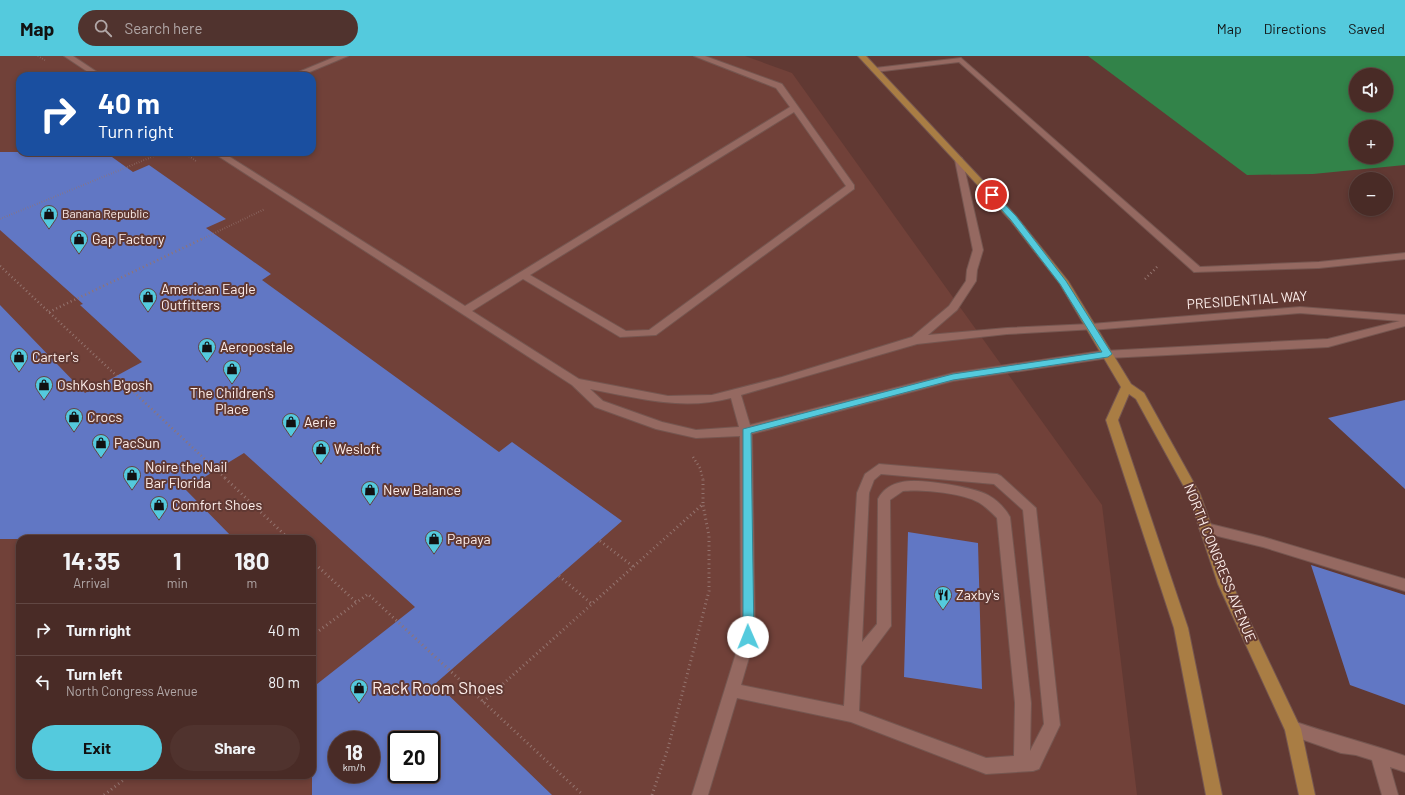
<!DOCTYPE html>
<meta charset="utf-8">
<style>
:root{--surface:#492b26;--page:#50332e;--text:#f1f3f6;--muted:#b1a7a7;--line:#614743;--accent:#54cadd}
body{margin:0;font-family:Barlow,sans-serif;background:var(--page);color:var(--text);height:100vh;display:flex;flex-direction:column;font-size:15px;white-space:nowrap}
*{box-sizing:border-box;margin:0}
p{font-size:13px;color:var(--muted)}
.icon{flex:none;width:22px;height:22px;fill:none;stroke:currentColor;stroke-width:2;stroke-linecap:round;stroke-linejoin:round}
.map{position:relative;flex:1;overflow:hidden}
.side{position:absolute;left:16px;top:479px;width:300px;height:244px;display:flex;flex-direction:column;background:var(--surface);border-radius:12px;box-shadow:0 2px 6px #0003,0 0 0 1px var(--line)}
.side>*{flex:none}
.hud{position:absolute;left:16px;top:16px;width:300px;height:84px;border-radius:12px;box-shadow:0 2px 6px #0003,0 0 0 1px var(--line);background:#1a4fa0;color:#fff;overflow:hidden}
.fabs{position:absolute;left:1349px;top:12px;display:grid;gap:8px}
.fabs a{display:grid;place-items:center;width:44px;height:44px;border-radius:50%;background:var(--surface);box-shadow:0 2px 6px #0003,0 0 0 1px var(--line);font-size:20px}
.speed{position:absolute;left:328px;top:675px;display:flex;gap:8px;font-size:20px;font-weight:700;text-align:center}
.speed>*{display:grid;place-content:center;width:52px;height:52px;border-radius:50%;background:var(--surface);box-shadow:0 2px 6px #0003,0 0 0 1px var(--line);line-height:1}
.speed small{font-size:10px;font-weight:400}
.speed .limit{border:2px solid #111;border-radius:6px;background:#fff;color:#111}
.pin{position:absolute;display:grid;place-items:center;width:34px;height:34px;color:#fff;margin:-17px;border:2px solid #fff;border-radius:50%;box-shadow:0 1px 4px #0007}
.me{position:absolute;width:44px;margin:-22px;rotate:359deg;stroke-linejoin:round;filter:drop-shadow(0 0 3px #0008)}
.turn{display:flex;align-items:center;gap:14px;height:84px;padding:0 16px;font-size:18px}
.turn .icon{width:52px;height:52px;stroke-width:2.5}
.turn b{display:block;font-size:28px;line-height:34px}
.eta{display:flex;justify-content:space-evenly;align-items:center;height:68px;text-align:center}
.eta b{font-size:24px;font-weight:700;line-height:28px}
.primary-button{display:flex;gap:8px;margin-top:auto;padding:8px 16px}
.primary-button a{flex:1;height:46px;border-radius:24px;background:var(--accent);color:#111;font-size:16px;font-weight:700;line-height:46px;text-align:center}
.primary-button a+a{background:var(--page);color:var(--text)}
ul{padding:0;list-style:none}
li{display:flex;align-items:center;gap:12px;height:52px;padding:0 16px;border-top:1px solid var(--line)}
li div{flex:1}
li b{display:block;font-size:15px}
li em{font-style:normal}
header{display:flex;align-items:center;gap:24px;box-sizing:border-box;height:56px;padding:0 20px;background:var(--accent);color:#111}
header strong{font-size:19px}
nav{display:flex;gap:22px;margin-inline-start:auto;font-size:14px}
.search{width:280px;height:36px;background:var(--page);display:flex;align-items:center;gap:10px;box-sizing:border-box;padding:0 14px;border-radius:22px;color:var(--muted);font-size:15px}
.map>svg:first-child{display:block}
.built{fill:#714139;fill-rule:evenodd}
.green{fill:#328349;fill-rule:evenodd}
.building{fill:#6177c4;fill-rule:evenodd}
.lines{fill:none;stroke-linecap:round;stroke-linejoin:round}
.lane-casing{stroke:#755650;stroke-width:2}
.street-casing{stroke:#755650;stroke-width:2}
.secondary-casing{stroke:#755650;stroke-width:2}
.path-far2{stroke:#94746f;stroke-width:2;stroke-dasharray:0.5 2;stroke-linecap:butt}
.path-far1{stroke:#94746f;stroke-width:2.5;stroke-dasharray:1 3;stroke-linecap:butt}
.path{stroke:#94746f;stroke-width:3;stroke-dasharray:1 3.5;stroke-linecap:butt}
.lane{fill:#956961;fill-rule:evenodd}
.street{fill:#956961;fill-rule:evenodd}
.secondary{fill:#a97d44;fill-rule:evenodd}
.route{fill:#54cadd;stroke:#378390}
.labels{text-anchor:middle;stroke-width:4;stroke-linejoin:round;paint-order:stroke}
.far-poi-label{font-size:12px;fill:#fdeeeb;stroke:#613933;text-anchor:start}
.poi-label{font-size:14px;fill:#fdeeeb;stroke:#613933;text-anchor:start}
.street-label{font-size:14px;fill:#fdeeeb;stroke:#613933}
.near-poi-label{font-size:17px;fill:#fdeeeb;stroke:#613933;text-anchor:start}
</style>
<header>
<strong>Map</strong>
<div class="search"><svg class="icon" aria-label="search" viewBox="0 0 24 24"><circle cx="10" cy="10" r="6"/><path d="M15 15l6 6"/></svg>Search here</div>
<nav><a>Map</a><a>Directions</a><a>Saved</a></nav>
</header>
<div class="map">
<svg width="1405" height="739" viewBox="0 0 1405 739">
<rect width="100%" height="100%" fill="#613933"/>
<path class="built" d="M0,0H745L792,17L1102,449L1137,739H0ZM20,20H312V96H20ZM20,483H312V719H20ZM337,684H371V718H337ZM397,684H431V718H397Z"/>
<path class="green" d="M1079,0H1405V109L1313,118L1247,119L1088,0ZM1356,19H1386V49H1356ZM1356,71H1386V101H1356Z"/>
<path class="building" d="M0,96H105L133,116L149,109L226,163L206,172L271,218L262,224L499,396L512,386L622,465L436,627L552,739H312V632L415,551L244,397L185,433L234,483H0V249L85,337L142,306L80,249L83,248L0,174ZM337,684H371V718H337ZM397,684H431V718H397Z
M1405,344V433L1328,362Z
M908,476L978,487L982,633L904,621Z
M1311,509L1405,539V649L1350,629Z"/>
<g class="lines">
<defs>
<path id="lane" d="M64,0H73L103,20H94Z
M337,0H348L300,20H289Z
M694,0H705L782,28L854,129V133L656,279L620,281L523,223L472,255L579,323L668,340L712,339L782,321L912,281L949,250L966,225L967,214L973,194L955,104L959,101L962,102L983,194L977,214L976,225L957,254L928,279L1007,272L1091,268L1095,269L1096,271L1095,273L1007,278L917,288L741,339L750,369L953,317L1108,294L1114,298L1108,302L953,325L752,378L755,581L741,629L844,650L857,437L865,418L879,408L997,418L1001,420L1036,452L1060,669L1039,713L1033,715L986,718L851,666L737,642L708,739H692L741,581L740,380L696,382L656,373L595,351L572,329L212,96H222L465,250L790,51L776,32ZM794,56L846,130L649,274L626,275L530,219ZM590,333C638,342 682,355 731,342L739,371L696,374L662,366L603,345ZM881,418L994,428L1023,454L1044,668L1030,695L1031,647L1010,461C1005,452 997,444 988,439C973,431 919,422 902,426C892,428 883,433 878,443L877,568L862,586L869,437L874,424ZM903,435C921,433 961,437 978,446C985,450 991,456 997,462L1015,647L1014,700L986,702L859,655L861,610L891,570L890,444Z
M961,2L1200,211L1319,206L1405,197V203L1319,212L1194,216L959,6L875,16L871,14L875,12Z
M1293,665C1330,678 1368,687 1405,700V716L1390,711L1398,739H1382L1372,704L1356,699L1341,697L1287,678L1285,673L1287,668Z"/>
<path id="street" d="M1300,251L1405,259V270L1328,291L1108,302L1102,298L1104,295L1328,283L1400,265L1300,257L1091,274L1086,271L1091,268Z
M1206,467L1263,481L1405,523V535L1263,491L1201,476L1199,472L1201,468Z"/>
<path id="secondary" d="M858,0H866L1016,160L1068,225L1131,328L1144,337L1200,438L1232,528L1301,673L1315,739H1299L1285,674L1218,528L1188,438L1136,343L1129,338L1118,364L1188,572L1222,739H1206L1174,572L1106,364L1121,331L1060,228L1010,164Z"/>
</defs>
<use href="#lane" class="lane-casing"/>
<use href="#street" class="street-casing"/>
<use href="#secondary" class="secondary-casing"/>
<path class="path-far2" d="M38,0L46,5
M183,96L196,105
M0,163L164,96
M202,183L265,153"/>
<path class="path-far1" d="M0,210L226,423
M1145,223L1158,210
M49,256L204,182
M693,401L700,412L703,423"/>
<path class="path" d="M225,422L289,483
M600,485L634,511
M312,505L356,546
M559,520L592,548
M312,580L368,538L583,739
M483,646L703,448V422
M104,739L130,719
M652,739L668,692L709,535V480L703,449"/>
<use href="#lane" class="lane"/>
<use href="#street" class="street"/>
<use href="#secondary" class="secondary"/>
</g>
<path class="route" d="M989,137H994L1016,160L1066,225L1112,298L1108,301L953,324L751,377L754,581L752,585L748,586L744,585L743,581V373L953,318L1102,296L1060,228L1010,163L989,140Z"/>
<defs>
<symbol id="shop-pin" viewBox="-11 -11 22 30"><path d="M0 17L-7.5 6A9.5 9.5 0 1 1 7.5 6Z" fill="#54cadd" stroke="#613933"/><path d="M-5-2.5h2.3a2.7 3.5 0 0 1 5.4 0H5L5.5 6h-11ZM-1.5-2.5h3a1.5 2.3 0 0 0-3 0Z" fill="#111"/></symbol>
<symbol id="restaurant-pin" viewBox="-11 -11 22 30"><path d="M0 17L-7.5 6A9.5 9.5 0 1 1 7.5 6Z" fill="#54cadd" stroke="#613933"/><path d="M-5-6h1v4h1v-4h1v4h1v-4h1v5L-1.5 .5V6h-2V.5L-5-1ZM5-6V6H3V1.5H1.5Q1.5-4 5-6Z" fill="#111"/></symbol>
</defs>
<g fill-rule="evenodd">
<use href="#shop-pin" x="39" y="148" width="20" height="27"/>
<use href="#shop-pin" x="69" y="173" width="20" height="27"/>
<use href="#shop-pin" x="138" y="231" width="20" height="27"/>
<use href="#shop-pin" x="197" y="281" width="20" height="27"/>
<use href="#shop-pin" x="9" y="291" width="20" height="27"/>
<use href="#shop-pin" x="222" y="303" width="20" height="27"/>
<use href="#shop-pin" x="34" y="319" width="20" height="27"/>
<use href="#shop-pin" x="64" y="351" width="20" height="27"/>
<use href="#shop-pin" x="281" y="356" width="20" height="27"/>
<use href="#shop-pin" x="91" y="377" width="20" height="27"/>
<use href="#shop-pin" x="311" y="383" width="20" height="27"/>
<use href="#shop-pin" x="122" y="409" width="20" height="27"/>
<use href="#shop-pin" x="360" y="424" width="20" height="27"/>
<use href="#shop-pin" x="149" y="439" width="20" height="27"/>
<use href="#shop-pin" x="424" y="473" width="20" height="27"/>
<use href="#restaurant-pin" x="933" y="529" width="20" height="27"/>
<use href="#shop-pin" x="349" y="622" width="20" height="27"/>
</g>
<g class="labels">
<g class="far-poi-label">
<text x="62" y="162">Banana Republic</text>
</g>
<g class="poi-label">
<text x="92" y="188">Gap Factory</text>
<text x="161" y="238">American Eagle<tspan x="161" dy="16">Outfitters</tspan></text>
<text x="220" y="296">Aeropostale</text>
<text x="32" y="306">Carter's</text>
<text x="57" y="334">OshKosh B'gosh</text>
<text x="232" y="342" text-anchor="middle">The Children's<tspan x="232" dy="16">Place</tspan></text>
<text x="87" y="366">Crocs</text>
<text x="304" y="371">Aerie</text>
<text x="114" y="392">PacSun</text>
<text x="334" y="398">Wesloft</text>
<text x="145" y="416">Noire the Nail<tspan x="145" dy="16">Bar Florida</tspan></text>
<text x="383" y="439">New Balance</text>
<text x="172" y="454">Comfort Shoes</text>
<text x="447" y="488">Papaya</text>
<text x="956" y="544">Zaxby's</text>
</g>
<g class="street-label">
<text transform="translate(1247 244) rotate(-4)" y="5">PRESIDENTIAL WAY</text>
<text transform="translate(1220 507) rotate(68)" y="5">NORTH CONGRESS AVENUE</text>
</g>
<g class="near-poi-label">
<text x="372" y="638">Rack Room Shoes</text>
</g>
</g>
</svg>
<div class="fabs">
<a><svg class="icon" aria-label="sound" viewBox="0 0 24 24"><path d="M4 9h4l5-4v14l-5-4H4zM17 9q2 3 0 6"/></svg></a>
<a>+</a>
<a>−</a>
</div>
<div class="speed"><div>18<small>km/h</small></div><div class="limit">20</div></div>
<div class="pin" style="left:992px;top:139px;background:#d93025"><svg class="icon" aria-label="arrive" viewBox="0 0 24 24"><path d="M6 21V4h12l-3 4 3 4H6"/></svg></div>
<svg class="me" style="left:748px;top:581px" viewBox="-20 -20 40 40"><circle r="19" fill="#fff"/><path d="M0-13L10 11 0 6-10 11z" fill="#54cadd"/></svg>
<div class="hud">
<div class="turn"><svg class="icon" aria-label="right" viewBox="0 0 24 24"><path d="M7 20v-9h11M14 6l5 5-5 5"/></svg><div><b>40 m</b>Turn right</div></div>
</div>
<section class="side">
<div class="eta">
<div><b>14:35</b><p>Arrival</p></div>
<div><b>1</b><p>min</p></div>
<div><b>180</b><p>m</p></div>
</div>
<ul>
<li><svg class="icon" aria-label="right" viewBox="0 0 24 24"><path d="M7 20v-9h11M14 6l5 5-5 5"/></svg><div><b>Turn right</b></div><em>40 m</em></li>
<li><svg class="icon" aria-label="left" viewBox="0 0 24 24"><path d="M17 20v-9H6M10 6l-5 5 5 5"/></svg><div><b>Turn left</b><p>North Congress Avenue</p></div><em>80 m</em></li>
</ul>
<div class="primary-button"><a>Exit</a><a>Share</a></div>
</section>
</div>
